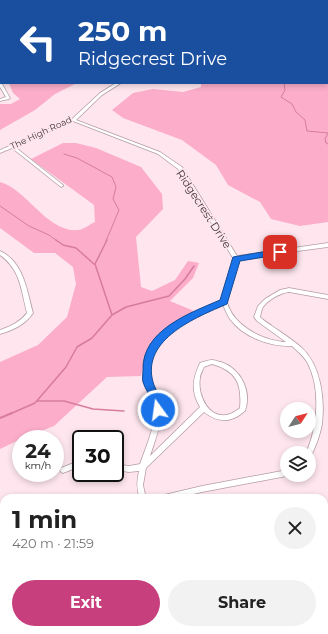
<!DOCTYPE html>
<meta charset="utf-8">
<style>
:root{--surface:#fff;--page:#f2f2f2;--text:#222;--muted:#767676;--accent:#c7407d}
body{margin:0;font-family:Montserrat,sans-serif;background:var(--page);color:var(--text);height:100vh;display:flex;flex-direction:column;font-size:15px;white-space:nowrap}
*{box-sizing:border-box;margin:0}
p{font-size:13px;color:var(--muted)}
.icon{flex:none;width:22px;height:22px;fill:none;stroke:currentColor;stroke-width:2;stroke-linecap:round;stroke-linejoin:round}
.map{position:relative;flex:1;overflow:hidden}
.drawer{position:absolute;left:0px;top:494px;width:328px;height:140px;display:flex;flex-direction:column;background:var(--surface);border-radius:12px 12px 0 0;box-shadow:0 2px 6px #0003}
.drawer>*{flex:none}
.top-card{position:absolute;left:0px;top:0px;width:328px;height:84px;box-shadow:0 2px 6px #0003;background:#1a4fa0;color:#fff;overflow:hidden}
.needle{width:26px;rotate:54deg}
.controls{position:absolute;left:280px;top:402px;display:grid;gap:8px}
.controls a{display:grid;place-items:center;width:36px;height:36px;border-radius:50%;background:var(--surface);box-shadow:0 2px 6px #0003;font-size:20px}
.speed{position:absolute;left:12px;top:430px;display:flex;gap:8px;font-size:20px;font-weight:700;text-align:center}
.speed>*{display:grid;place-content:center;width:52px;height:52px;border-radius:50%;background:var(--surface);box-shadow:0 2px 6px #0003;line-height:1}
.speed small{font-size:10px;font-weight:400}
.speed .limit{border:2px solid #111;border-radius:6px;background:#fff;color:#111}
.pin{position:absolute;display:grid;place-items:center;width:34px;height:34px;color:#fff;margin:-17px;border-radius:8px;box-shadow:0 2px 6px #0006}
.me{position:absolute;width:44px;margin:-22px;rotate:346deg;stroke-linejoin:round;filter:drop-shadow(0 0 3px #0008)}
.turn{display:flex;align-items:center;gap:14px;height:84px;padding:0 12px;font-size:18px}
.turn .icon{width:52px;height:52px;stroke-width:2.5}
.turn b{display:block;font-size:28px;line-height:34px}
.round{display:grid;place-items:center;flex:none;width:42px;height:42px;border-radius:21px;background:var(--page)}
.summary{display:flex;align-items:center;justify-content:space-between;height:68px;padding:0 12px}
h1{font-size:24px;font-weight:700;line-height:30px}
.cta{display:flex;gap:8px;margin-top:auto;padding:8px 12px}
.cta a{flex:1;height:46px;border-radius:24px;background:var(--accent);color:#fff;font-size:16px;font-weight:700;line-height:46px;text-align:center}
.cta a+a{background:var(--page);color:var(--text)}
.map>svg:first-child{display:block}
.green{fill:#fbadc9}
.lines{fill:none;stroke-linecap:round;stroke-linejoin:round}
.stream-far2{stroke:#d77c9e;stroke-width:1}
.stream-far1{stroke:#d77c9e;stroke-width:1.5}
.stream{stroke:#d77c9e;stroke-width:2}
.minor-casing{stroke:#b49da4;stroke-width:1.5}
.minor{fill:#fff;fill-rule:evenodd}
.route{fill:#1a73e8;stroke:#114b97}
.labels{text-anchor:middle;stroke-width:3.5;stroke-linejoin:round;paint-order:stroke}
.far-street-label{font-size:9px;fill:#41383b;stroke:#ffe6ee}
.street-label{font-size:11px;fill:#41383b;stroke:#ffe6ee}
</style>
<div class="map">
<svg width="328" height="634" viewBox="0 0 328 634">
<rect width="100%" height="100%" fill="#ffe6ee"/>
<path class="green" d="M9,83H77L55,94L35,110L0,130V104H11L20,99L13,93Z
M201,83H328V222L300,226L271,219L260,202L228,185L216,165L182,140L123,118L112,110L133,93L153,89L183,92L201,87Z
M63,143H76L96,148L141,167L162,194L163,209L136,237L141,287L152,291L175,280L188,261L199,263L193,278L170,301L194,311L167,329L146,354L141,376L107,377L54,426L21,439L0,449V362L38,345L67,317L76,284L73,267L55,253H34L0,228V182C27,189 47,233 78,230C83,230 90,224 95,222L94,205L31,159Z
M328,512V571L324,573V513Z
M134,630H298L271,634H136Z"/>
<g class="lines">
<path class="stream-far2" d="M47,1L49,0
M284,83L285,90L281,97L292,104L296,112L305,120L307,131L328,133L325,139L326,143L328,144
M64,154L77,158L112,177L116,187L113,199L119,210L106,241
M0,206L29,226L49,235L57,241"/>
<path class="stream-far1" d="M56,240L63,245L76,248L94,264
M107,240L95,264L112,315
M37,401H64L93,409L124,411
M10,414L35,403L66,367L77,347L92,338L112,315L126,307L169,296L185,279L194,266"/>
<path class="stream" d="M0,418L12,413
M324,569H328"/>
<defs>
<path id="minor" d="M93,0H96L95,1H91Z
M146,0H149L151,1H147Z
M187,0H189L190,1H186Z
M327,25H328V27H327Z
M0,39H1V41H0Z
M0,83L2,84L10,98L9,99L0,101V99L6,97L0,87Z
M116,83H121L102,95L76,120L160,152L182,167L237,256L328,243V247L238,259C235,269 226,292 227,301C227,305 230,309 231,312C242,330 266,341 286,342L257,321L254,317L258,306L265,299L280,290L289,288L328,295V299L289,292C280,293 268,300 263,307C261,310 261,314 260,317C264,321 268,323 272,326C282,333 293,340 302,348C321,366 325,399 322,424C320,435 316,446 311,456L309,457V453H306C318,427 321,387 307,362C303,355 297,351 292,346C270,347 243,337 230,319C227,315 225,309 223,305C190,318 145,338 151,380C153,391 162,397 162,409C161,425 155,441 150,456L200,407C191,392 192,380 200,363C203,362 208,360 212,360C215,360 219,362 221,362C241,369 252,391 245,411C242,413 238,417 234,418C223,423 213,419 204,412L146,468L143,485L145,494L147,498H140C136,489 137,480 139,471L129,472L115,470V464L129,466L140,464C146,447 155,427 155,408C155,397 146,391 145,380C140,335 187,315 221,301L224,290L233,258L178,169L158,154L73,121L15,147L63,185V186L61,187L12,148L0,153V150L72,119L100,93ZM212,364C236,371 242,383 240,408C237,410 233,413 230,414C209,421 197,395 200,378C200,374 203,370 204,367Z
M0,251C24,262 27,291 33,313C25,325 13,330 0,334V330C11,326 20,322 27,313C21,290 21,270 0,255Z
M81,460V466L63,473L61,472L60,470L61,468Z
M287,470V475H289L287,476L202,492L177,498H161L162,496L164,495L202,486Z
M0,588L4,589V597L0,596Z
M99,630H107L109,634H101Z"/>
</defs>
<use href="#minor" class="minor-casing"/>
<use href="#minor" class="minor"/>
</g>
<path class="route" d="M280,249L283,250L285,252L283,254L240,261L227,304C197,317 141,339 153,382C156,393 167,402 161,413L158,415L154,413C152,409 153,406 152,401C150,395 145,389 143,382C142,378 143,374 143,370C142,330 190,313 220,300L233,257Z"/>
<g class="labels">
<g class="far-street-label">
<text transform="translate(41 133) rotate(-25)" y="3">The High Road</text>
</g>
<g class="street-label">
<text transform="translate(204 209) rotate(57)" y="4">Ridgecrest Drive</text>
</g>
</g>
</svg>
<div class="controls">
<a><svg class="needle" viewBox="-14 -14 28 28"><path d="M0-13l5 13h-10z" fill="#e53935"/><path d="M0 13l5-13h-10z" fill="#767676"/></svg></a>
<a><svg class="icon" aria-label="layers" viewBox="0 0 24 24"><path d="M12 4l9 5-9 5-9-5zM3 14l9 5 9-5"/></svg></a>
</div>
<div class="speed"><div>24<small>km/h</small></div><div class="limit">30</div></div>
<div class="pin" style="left:280px;top:252px;background:#d93025"><svg class="icon" aria-label="arrive" viewBox="0 0 24 24"><path d="M6 21V4h12l-3 4 3 4H6"/></svg></div>
<svg class="me" style="left:158px;top:410px" viewBox="-20 -20 40 40"><circle r="17" fill="#1a73e8" stroke="#fff" stroke-width="3"/><path d="M0-11L8 9 0 5-8 9z" fill="#fff"/></svg>
<div class="top-card">
<div class="turn"><svg class="icon" aria-label="left" viewBox="0 0 24 24"><path d="M17 20v-9H6M10 6l-5 5 5 5"/></svg><div><b>250 m</b>Ridgecrest Drive</div></div>
</div>
<section class="drawer">
<div class="summary"><div><h1>1 min</h1><p>420 m · 21:59</p></div><a class="round"><svg class="icon" aria-label="close" viewBox="0 0 24 24"><path d="M6 6l12 12M18 6L6 18"/></svg></a></div>
<div class="cta"><a>Exit</a><a>Share</a></div>
</section>
</div>
